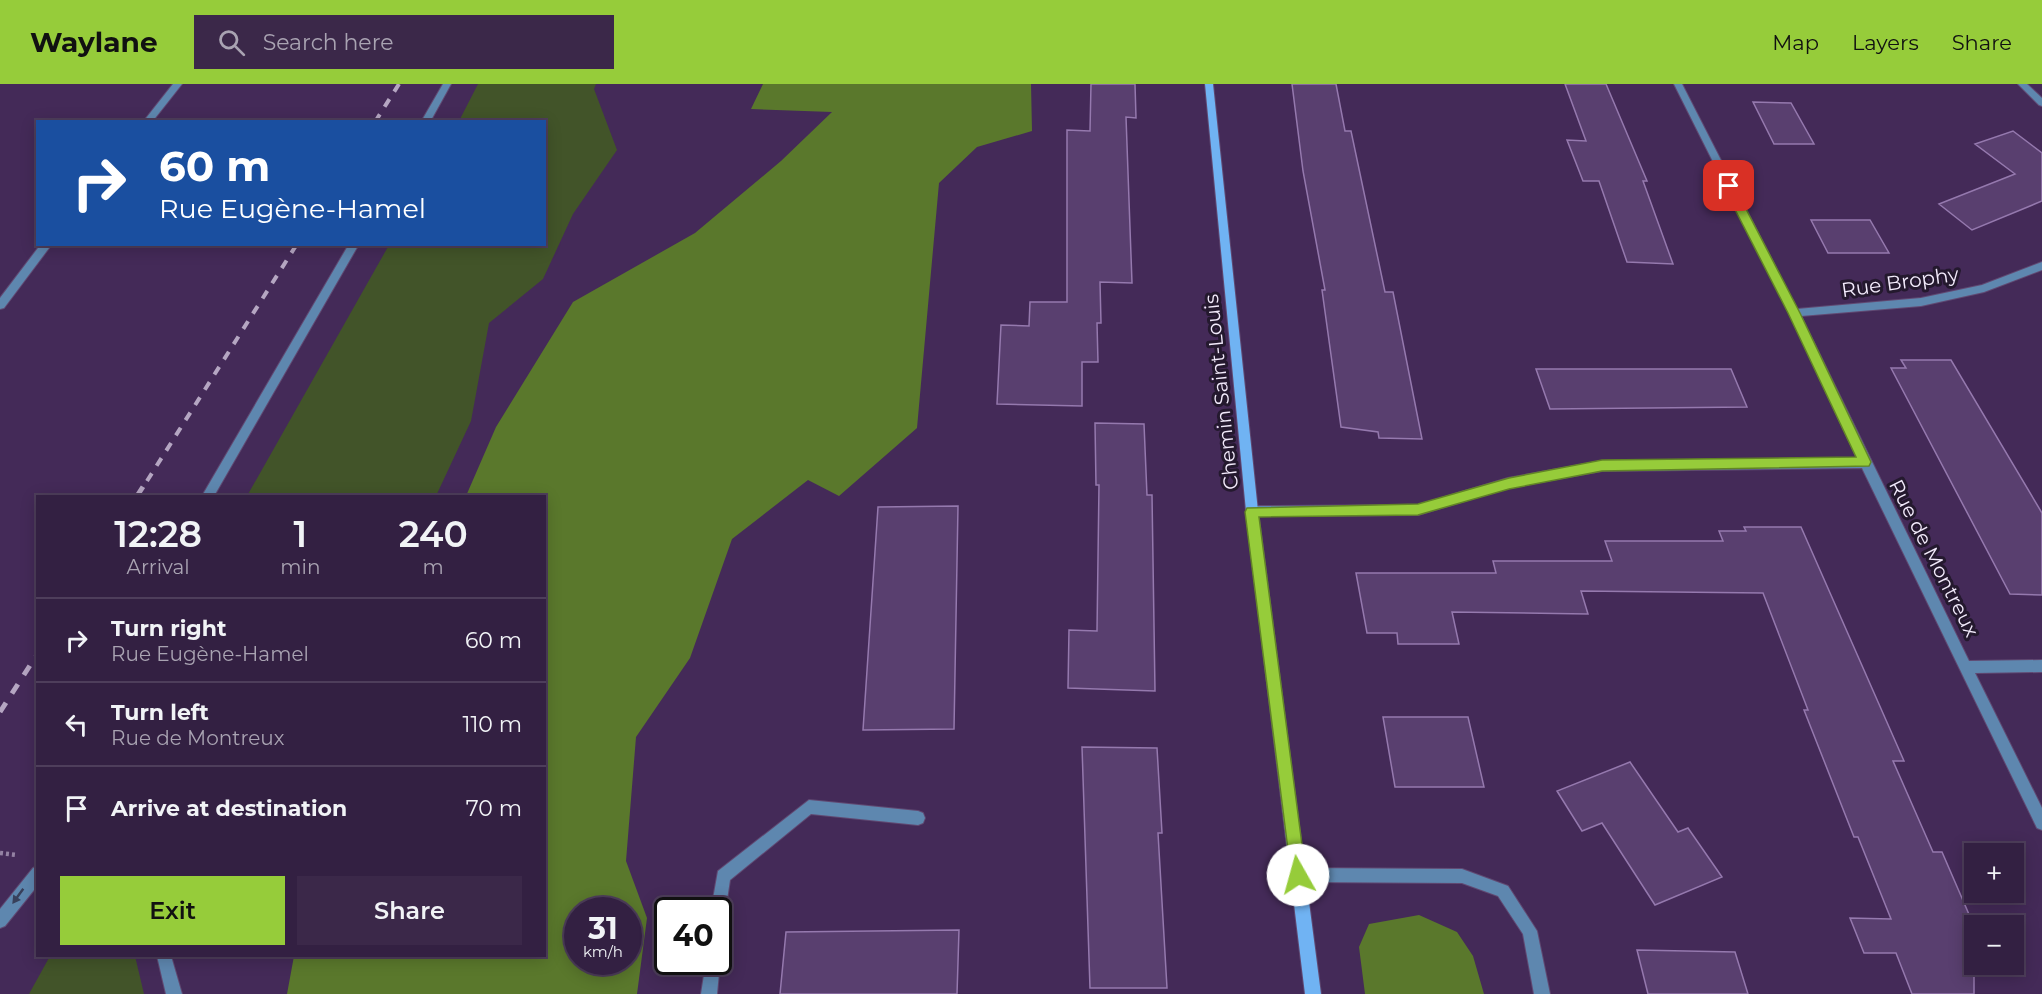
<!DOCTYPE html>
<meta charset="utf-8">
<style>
:root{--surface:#332042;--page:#3b2849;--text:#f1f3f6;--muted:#a9a3b2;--line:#4e3e5b;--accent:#96cc3a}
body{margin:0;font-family:Montserrat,sans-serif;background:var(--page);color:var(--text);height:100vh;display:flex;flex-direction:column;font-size:22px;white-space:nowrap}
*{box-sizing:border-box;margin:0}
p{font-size:20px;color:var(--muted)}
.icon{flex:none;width:33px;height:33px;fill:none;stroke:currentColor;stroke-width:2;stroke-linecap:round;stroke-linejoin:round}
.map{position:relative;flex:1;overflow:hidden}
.side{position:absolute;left:36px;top:411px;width:510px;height:462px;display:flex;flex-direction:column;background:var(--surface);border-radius:0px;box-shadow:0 3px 15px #0003,0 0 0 2px var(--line)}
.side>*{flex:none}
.guide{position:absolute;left:36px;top:36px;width:510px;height:126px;border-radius:0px;box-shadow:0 3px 15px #0003,0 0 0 2px var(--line);background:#1a4fa0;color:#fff;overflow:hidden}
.buttons{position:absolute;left:1964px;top:759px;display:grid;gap:12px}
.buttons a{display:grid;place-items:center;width:60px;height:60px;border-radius:0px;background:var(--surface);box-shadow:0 3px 15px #0003,0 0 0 2px var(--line);font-size:30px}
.speed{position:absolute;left:564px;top:813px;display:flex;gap:12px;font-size:30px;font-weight:700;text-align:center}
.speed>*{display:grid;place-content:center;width:78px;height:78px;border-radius:50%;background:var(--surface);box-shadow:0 3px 15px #0003,0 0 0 2px var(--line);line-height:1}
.speed small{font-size:15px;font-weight:400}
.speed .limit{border:3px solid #111;border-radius:9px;background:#fff;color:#111}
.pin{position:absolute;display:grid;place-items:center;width:51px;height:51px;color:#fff;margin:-26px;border-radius:12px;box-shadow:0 3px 9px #0006}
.me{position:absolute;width:66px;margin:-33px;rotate:353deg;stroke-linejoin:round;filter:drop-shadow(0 0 4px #0008)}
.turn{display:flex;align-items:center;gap:21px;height:126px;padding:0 24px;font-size:27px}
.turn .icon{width:78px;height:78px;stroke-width:2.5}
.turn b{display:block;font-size:42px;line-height:51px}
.eta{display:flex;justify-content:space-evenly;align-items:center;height:102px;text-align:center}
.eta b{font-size:36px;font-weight:600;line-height:42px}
.cta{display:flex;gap:12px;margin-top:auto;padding:12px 24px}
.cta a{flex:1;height:69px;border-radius:0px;background:var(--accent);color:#111;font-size:24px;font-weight:600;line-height:69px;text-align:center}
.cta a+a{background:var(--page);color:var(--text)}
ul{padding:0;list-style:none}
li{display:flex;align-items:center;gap:18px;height:84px;padding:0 24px;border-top:2px solid var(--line)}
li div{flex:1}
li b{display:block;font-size:22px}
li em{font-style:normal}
header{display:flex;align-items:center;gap:36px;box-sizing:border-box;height:84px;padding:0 30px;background:var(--accent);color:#111}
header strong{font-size:28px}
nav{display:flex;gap:33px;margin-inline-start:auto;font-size:21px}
.search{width:420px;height:54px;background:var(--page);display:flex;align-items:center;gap:15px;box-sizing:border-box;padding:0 21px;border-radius:0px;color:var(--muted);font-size:22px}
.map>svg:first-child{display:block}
.green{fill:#425429}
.forest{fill:#5a782c;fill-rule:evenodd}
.building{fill:#593f6f;stroke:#9579ae;stroke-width:1.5}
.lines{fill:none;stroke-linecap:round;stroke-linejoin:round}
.lane-casing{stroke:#604972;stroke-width:2}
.street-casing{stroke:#604972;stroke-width:2}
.secondary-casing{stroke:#604972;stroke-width:2}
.path{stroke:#9482a3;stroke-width:4.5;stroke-dasharray:3 3;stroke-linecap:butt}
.lane{fill:#5e87af;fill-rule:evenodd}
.street{fill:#5e87af;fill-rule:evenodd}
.secondary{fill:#70b3f3;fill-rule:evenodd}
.rail-far1{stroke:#b5a6c2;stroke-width:4;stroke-dasharray:9 9;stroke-linecap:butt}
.rail{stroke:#b5a6c2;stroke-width:5;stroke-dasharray:11 11;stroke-linecap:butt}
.oneway{fill:#38405b}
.route{fill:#96cc3a;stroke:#628526;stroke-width:1.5}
.labels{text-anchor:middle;stroke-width:6;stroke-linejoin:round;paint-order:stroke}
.street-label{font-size:20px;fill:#f3ebfc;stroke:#24192e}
</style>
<header>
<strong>Waylane</strong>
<div class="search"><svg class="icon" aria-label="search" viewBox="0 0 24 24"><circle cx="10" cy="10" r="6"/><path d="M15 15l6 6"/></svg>Search here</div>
<nav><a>Map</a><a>Layers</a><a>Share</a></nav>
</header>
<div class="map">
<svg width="2042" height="910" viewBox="0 0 2042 910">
<rect width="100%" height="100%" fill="#442a58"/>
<path class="green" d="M478,0H596L594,5L617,66L573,130L543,195L489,239L471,337L436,412H247L389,161L544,160V38L459,37Z
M50,872H135L144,910H29Z"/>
<path class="forest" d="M763,0H1031L1032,47L977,63L939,99L917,344L839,412L808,396L732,455L690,574L636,653L626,777L647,834L637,910H287L294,872H544V412H466L496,343L573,218L695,149L781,77L832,28L751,25ZM578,826H628V878H578Z
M1419,831L1457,848L1473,872L1484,910H1365L1359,863L1369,840Z"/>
<path class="building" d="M1091,0H1135L1136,34L1126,33L1132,199L1100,198L1101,239H1097L1098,278H1082V322L997,320L1001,241L1029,242L1030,218H1067V46L1090,47Z
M1292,0H1336L1345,47H1351L1385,208H1393L1422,355L1379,354L1378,348L1341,343L1322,206H1325L1303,87Z
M1565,0H1606L1647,97H1643L1673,180L1627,178L1599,97H1583L1567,56L1586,57Z
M1753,18L1791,19L1814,60H1774Z
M2013,47L2042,69V117L1972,146L1939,120L2015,90L1975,60Z
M1811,136H1870L1889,169H1828Z
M1901,276H1951L2042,429V511L2010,510L1891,284H1906Z
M1536,285H1731L1747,323L1550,325Z
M1095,339L1144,340L1147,411H1152L1155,607L1068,604L1069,546L1097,547L1099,401H1096Z
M958,422L954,645L863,646L878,423Z
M1744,443H1801L1904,677H1893L1933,768H1942L1974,842V910H1912L1896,869H1864L1850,834L1891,835L1858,753H1854L1804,626H1808L1763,509L1581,507L1588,530L1452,528L1459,560H1398L1397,549H1367L1356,489H1496L1493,477H1612L1605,457H1723L1719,447H1746Z
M1383,633H1468L1484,703H1395Z
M1082,663L1157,664L1162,749H1158L1167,904H1090Z
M1630,678L1678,748L1688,744L1722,793L1655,821L1602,739L1582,747L1557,707Z
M959,846L957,910H780L786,848Z
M1637,866L1735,868L1748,910H1648Z"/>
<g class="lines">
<defs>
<path id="lane" d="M173,0H182L152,38H143Z
M443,0H451L430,38H421Z
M41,160H52L4,224L0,225V214Z
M349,160H359L214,412H202Z
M809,716L918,727L923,729L925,734L923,739L918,741L811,730L730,796L725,829L723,834L718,836V826H711L718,787Z
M38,782V801L5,842L0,844V825L33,784Z
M718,873L720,878L717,910H701L706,878H718Z"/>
<path id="street" d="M1674,0H1682L1797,225L1921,214L1982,201L2042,178V186L1984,208L1921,222L1801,232L1969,577L2042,576V588L1975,589L2042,724V746L2037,744L1862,384L1602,387L1508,404L1418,431L1252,432L1248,430L1246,427L1248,424L1252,422L1418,421L1508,394L1602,377L1857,374L1789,229Z
M2018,0H2027L2042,14V22L2039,21Z
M1298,784L1462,785L1508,802L1537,847L1550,910H1534L1523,850L1498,812L1462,799L1298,798L1293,796L1291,791L1293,786Z
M157,872H171L182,910H166Z"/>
<path id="secondary" d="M1205,0H1213L1258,427L1321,910H1305L1246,427Z"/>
</defs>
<use href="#lane" class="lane-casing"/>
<use href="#street" class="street-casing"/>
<use href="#secondary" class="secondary-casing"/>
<path class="path" d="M0,769L17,771"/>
<use href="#lane" class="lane"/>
<use href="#street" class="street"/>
<use href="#secondary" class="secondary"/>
<path class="rail-far1" d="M375,38L399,0
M147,397L297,160"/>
<path class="rail" d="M137,412L148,395
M0,628L38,569"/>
</g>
<defs><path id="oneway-solid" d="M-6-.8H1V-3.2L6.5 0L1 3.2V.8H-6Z" transform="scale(1.5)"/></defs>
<use class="oneway" href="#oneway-solid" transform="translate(18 812) rotate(126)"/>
<path class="route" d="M1729,98L1734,102L1800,229L1871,378L1869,382L1602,387L1509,405L1418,431L1259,433L1306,791L1303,797L1298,799L1292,797L1245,428L1247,424L1418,420L1509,394L1602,376L1856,373L1788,229L1723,102Z"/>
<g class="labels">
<g class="street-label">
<text transform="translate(1900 198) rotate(-8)" y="7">Rue Brophy</text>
<text transform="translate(1221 308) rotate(-96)" y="7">Chemin Saint-Louis</text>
<text transform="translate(1934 474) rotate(63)" y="7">Rue de Montreux</text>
</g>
</g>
</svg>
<div class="buttons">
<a>+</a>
<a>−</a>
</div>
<div class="speed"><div>31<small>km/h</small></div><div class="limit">40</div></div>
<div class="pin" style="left:1729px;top:102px;background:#d93025"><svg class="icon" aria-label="arrive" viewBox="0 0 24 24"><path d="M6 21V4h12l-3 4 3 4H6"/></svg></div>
<svg class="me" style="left:1298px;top:791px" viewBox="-20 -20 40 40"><circle r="19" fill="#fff"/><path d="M0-13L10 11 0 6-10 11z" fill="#96cc3a"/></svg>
<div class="guide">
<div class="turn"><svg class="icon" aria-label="right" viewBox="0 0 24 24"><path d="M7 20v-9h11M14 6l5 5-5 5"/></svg><div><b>60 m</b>Rue Eugène-Hamel</div></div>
</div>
<section class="side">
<div class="eta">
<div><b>12:28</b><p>Arrival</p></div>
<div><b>1</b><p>min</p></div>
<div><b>240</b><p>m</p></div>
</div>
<ul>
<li><svg class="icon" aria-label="right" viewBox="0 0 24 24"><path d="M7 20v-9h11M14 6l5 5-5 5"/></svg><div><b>Turn right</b><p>Rue Eugène-Hamel</p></div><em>60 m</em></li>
<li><svg class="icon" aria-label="left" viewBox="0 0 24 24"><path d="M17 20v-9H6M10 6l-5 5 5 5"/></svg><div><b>Turn left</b><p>Rue de Montreux</p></div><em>110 m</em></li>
<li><svg class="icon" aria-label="arrive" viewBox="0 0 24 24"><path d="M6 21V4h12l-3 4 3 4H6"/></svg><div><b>Arrive at destination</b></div><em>70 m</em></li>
</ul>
<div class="cta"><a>Exit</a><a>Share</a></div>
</section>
</div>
